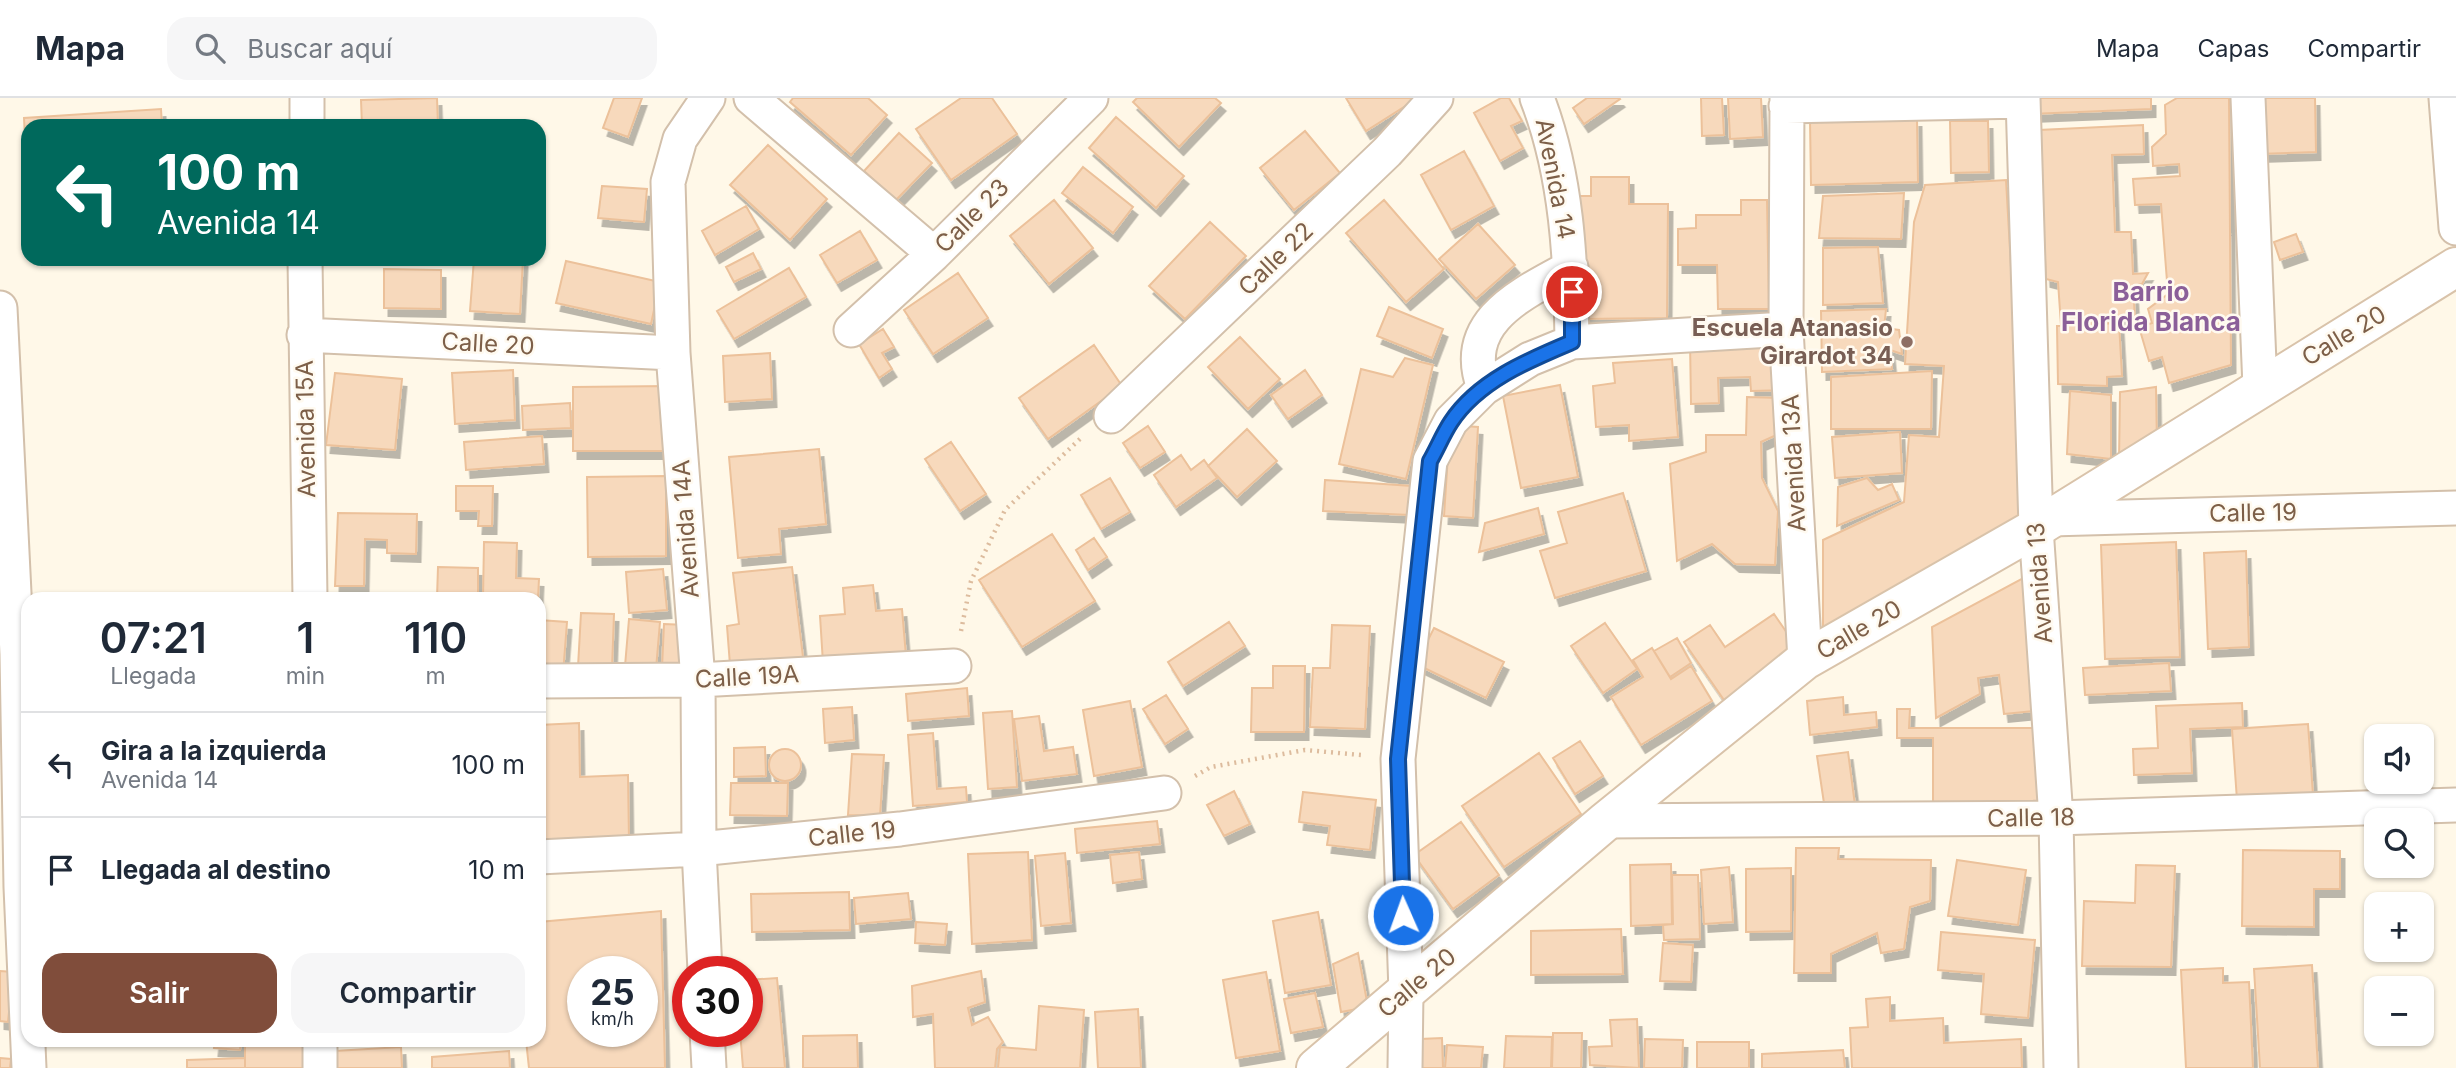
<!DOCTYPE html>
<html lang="es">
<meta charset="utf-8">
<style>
:root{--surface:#fff;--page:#f6f6f7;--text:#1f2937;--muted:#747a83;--line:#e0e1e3;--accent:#804d3b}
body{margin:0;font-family:Inter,sans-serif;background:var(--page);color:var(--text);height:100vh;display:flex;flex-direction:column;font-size:26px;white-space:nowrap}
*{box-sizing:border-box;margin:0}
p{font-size:23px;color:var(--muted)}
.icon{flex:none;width:38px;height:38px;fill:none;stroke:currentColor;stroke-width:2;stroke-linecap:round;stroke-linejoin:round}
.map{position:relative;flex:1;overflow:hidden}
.panel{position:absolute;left:21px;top:494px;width:525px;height:455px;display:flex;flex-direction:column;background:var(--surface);border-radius:21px;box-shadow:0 2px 5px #0004}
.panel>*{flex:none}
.top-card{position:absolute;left:21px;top:21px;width:525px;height:147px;border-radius:21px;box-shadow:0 2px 5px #0004;background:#00695c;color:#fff;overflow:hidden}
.buttons{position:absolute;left:2364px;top:626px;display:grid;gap:14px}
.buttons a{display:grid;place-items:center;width:70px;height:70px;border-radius:14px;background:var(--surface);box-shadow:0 2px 5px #0004;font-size:35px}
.speed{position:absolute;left:567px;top:858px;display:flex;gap:14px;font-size:35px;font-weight:700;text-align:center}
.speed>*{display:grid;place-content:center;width:91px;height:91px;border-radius:50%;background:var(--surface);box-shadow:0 2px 5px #0004;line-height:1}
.speed small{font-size:18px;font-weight:400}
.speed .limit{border:10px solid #d22;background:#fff;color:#111}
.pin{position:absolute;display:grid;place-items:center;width:60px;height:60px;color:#fff;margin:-30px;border:4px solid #fff;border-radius:50%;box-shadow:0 2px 7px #0007}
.me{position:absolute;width:77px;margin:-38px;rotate:358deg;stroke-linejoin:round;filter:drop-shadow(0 0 5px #0008)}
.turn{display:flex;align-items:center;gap:24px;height:147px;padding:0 21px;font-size:32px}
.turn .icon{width:91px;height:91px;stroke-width:2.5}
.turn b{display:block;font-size:49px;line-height:60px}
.eta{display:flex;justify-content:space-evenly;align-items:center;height:119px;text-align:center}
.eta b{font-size:42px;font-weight:600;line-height:49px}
.button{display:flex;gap:14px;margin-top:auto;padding:14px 21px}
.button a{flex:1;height:80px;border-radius:21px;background:var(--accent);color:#fff;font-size:28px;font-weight:600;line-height:80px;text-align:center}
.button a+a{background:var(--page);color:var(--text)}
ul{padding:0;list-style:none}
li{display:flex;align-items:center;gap:21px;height:105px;padding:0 21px;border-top:2px solid var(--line)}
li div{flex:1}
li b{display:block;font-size:26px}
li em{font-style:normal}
header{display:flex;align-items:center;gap:42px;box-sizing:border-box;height:98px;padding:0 35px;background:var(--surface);border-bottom:2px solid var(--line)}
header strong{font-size:33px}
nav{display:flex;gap:38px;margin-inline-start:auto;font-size:24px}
.search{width:490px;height:63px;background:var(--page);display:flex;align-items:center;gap:18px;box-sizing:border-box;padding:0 24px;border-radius:21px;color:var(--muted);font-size:26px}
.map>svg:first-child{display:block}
.building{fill:#f7d9bc;stroke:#ecc19a;stroke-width:2;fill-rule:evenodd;filter:url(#shadow)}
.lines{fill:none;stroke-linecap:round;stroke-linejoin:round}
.street-casing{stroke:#d3c0ab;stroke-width:37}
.secondary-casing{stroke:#d9c3aa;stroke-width:42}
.path{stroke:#ddbc9e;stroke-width:4.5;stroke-dasharray:2 5;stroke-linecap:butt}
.street{stroke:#fff;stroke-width:33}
.secondary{stroke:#fff;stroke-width:38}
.route-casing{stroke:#114b97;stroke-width:18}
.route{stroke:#1a73e8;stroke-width:12}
.education-dot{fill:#8d6e63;stroke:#fffaf0;stroke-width:2.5}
.labels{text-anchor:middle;stroke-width:5;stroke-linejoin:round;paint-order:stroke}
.street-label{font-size:24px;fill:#7d5f48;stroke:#fffaf0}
.education-label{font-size:24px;font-weight:bold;fill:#785e54;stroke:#fffaf0;text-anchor:end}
.neighbourhood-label{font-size:26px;font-weight:bold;fill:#8b5f99;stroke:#fffaf0}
</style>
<header>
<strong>Mapa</strong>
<div class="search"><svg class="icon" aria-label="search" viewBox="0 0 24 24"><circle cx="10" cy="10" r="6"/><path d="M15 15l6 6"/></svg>Buscar aquí</div>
<nav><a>Mapa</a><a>Capas</a><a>Compartir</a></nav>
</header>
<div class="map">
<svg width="2456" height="970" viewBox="0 0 2456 970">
<defs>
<filter id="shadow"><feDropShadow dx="4.5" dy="8" stdDeviation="0" flood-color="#0004"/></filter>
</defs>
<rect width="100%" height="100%" fill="#fff8e8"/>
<path class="building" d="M437,0L438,28H362L361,2Z
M614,0H642L628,39L603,30Z
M793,0H868L887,17L851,57L790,4Z
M961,0H992L1017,36L951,82L916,31Z
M1137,0H1215L1221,5L1179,49L1133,4Z
M1346,0H1418L1366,33Z
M1501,0H1509L1522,23L1511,28L1523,50L1500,63L1474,15Z
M1587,0H1619L1620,1L1584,26L1573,10Z
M1701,0H1722L1724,37L1702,38Z
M1728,0H1761L1763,39L1730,41Z
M2030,0H2151V11L2030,16Z
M2177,0H2229L2231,267L2169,285L2162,259L2149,263L2139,229L2152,225L2148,211L2168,196L2161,106L2135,107L2133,81L2180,78L2179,66L2153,68L2152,49L2166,36L2165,7Z
M2255,0H2315L2316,54L2257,56Z
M161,11L162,28H28L26,61L24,20Z
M1116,19L1184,78L1156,110L1089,50Z
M1917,21L1918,84L1811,87L1810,23Z
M1950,23H1988L1989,74L1951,75Z
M2143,27L2144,56L2112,57L2115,134H2131L2133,176L2148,175L2142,186L2133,187L2135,221L2061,227L2058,184L2046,181L2039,32Z
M1305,33L1340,75L1294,112L1260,70Z
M899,35L932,65L896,102L864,73Z
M768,47L827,101L790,142L730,87Z
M1464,53L1494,108L1451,132L1421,77Z
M1083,69L1133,109L1113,135L1062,95Z
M1591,79H1629V106H1668L1667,220L1578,221V98H1591Z
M2006,82L2025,414L1823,530V442L1904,404L1909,337L1939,339L1944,268L1905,266L1914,124L1925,87Z
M602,88L647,91L644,124L598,120Z
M1904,95L1901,141L1819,140L1823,98Z
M1054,102L1093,150L1049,186L1010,138Z
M1384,102L1444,171L1406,204L1346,135Z
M1741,102H1767L1769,211H1718L1717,167H1678V131L1696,130V117H1741Z
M746,108L759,131L715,157L702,133Z
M1210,124L1246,158L1185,221L1149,188Z
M1478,126L1515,167L1476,201L1439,161Z
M860,133L877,162L837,185L820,157Z
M2296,136L2303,154L2280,162L2274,144Z
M1878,149L1883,205L1823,207V150Z
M753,155L761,171L734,184L726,169Z
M474,161H523L520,216L470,213Z
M566,163L660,184L651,226L556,205Z
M789,170L806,199L734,241L717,213Z
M384,171L441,172V211L384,210Z
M958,175L988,220L933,256L904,212Z
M1389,209L1443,231L1432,260L1377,238Z
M1886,211L1884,230L1899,232L1902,256L1890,252L1892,271L1822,274L1821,213Z
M2119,225L2122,278L2107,279V288L2058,286L2057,228Z
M883,231L894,249L882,255L892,271L879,280L859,246Z
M1240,239L1280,281L1248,311L1208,269Z
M1783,241L1785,292L1751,293L1750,279L1718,280L1719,305L1691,306L1690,243Z
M1094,247L1122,288L1048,341L1019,300Z
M770,255L772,301L725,304L723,258Z
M1405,260L1433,267L1406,381L1339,366L1361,271L1393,279Z
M1672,261L1678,339L1629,343V327L1596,329L1593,288L1615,285L1613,265Z
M513,272L515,322L455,326L452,275Z
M1305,272L1322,297L1288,321L1271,297Z
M1932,273L1931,331H1831V279Z
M335,275L402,281L395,352L326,347Z
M1560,287L1578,379L1521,390L1503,298Z
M668,288L667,353H573V289Z
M2156,289L2157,349L2119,363L2120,294Z
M2070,293L2111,297V361L2067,356Z
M1747,299L1781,300V335L1761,344L1762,380L1778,413L1775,467L1735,466L1712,446L1677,463L1670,366L1706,354V337H1746Z
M570,305L571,330L523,332L522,308Z
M1450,327L1478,329L1473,420L1444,418Z
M1148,328L1165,354L1140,370L1123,345Z
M1247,331L1277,363L1237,399L1208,368Z
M1900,334L1902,375L1835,380L1832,339Z
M542,338L544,366L466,372L464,344Z
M951,344L986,396L960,413L925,361Z
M819,351L826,426L779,431L781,456L738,460L729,359Z
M1181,357L1191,372L1204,362L1217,380L1176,409L1154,377Z
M666,378V458L588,459L587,379Z
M1110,380L1130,414L1101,431L1081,397Z
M1867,380L1878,392L1892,386L1899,402L1837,428L1838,389Z
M1325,382L1412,388L1410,417L1323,413Z
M456,388H493L492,428H478L479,413H456Z
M1623,395L1646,473L1555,500L1540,453L1567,445L1558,414Z
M1538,410L1544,436L1479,454L1485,425Z
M338,415L417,416L416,456L387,455V442L365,441L364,488H335Z
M1052,436L1095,503L1022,549L979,482Z
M1094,440L1107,459L1088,472L1076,452Z
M484,444L517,445L516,480L539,481L538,500H483Z
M2176,444L2180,559L2105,561L2101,447Z
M2246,453L2249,549L2208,551L2204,455Z
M438,469L478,470V500H437Z
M792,469L803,559L730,567L727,528L739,526L733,475Z
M663,471L667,512L629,515L626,474Z
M2027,478L2043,612L2004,616L1999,577L1978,580L1980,596L1936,620L1932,529Z
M873,487L876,513L902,511L906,558L823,565L820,518L845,516L843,490Z
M581,515L614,516L612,570L578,569Z
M1774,516L1798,551L1724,602L1684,544L1710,527L1725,549Z
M629,521L660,524L656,571L625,568Z
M539,522L567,524L563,576L539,575Z
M1229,524L1245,548L1183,588L1168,564Z
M1605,525L1637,571L1603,595L1571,548Z
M664,526L686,527L684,571L662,570Z
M1332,527L1370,528L1365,631L1310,629L1313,570H1330Z
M1434,530L1504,564L1486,600L1416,566Z
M1677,540L1691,565L1670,579L1654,553Z
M1652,550L1671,581L1691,568L1712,603L1641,647L1611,599L1643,579L1633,562Z
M2169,565L2171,593L2085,597L2083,570Z
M1273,568H1305L1304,634H1251L1252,590H1273Z
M967,590L969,618L908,623L906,596Z
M1166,597L1188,631L1165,646L1143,611Z
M1843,599L1844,617L1876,614L1877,629L1810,637L1807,603Z
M1130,603L1142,669L1094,678L1083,612Z
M2242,605L2243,629L2190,631L2192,675L2134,677L2133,651L2158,650L2156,608Z
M852,609L854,642L825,645L823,611Z
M1897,611H1910L1909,630H2039L2038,705L1933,711V640H1897Z
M1012,613L1017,689L988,691L983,615Z
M1039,618L1044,653L1073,649L1077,676L1022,683L1014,621Z
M579,625L580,679L628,677L629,744L539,747V627Z
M2308,626L2313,697L2237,702L2232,631Z
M933,635L937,691L966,689L967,704L913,708L908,637Z
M1580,643L1603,678L1575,696L1553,660Z
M765,649L766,678L734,679V650Z
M769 667a16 16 0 1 1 32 0a16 16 0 1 1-32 0Z
M1848,654L1855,707L1825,712L1817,658Z
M1539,655L1581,716L1504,769L1462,708Z
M852,656L884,657L880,718L848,717Z
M731,685H788L787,718L730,717Z
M1234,693L1250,726L1224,738L1207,707Z
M1303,694L1376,702L1370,752L1327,747L1330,728L1299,724Z
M1157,723L1160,746L1077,755L1075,731Z
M1461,724L1499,777L1453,811L1414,757Z
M1796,750H1839L1838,761L1931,762L1930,803L1910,809L1904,851L1881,855L1877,835L1831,856V875H1794Z
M2243,752L2340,753V791H2314V829L2242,828Z
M1028,754L1032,842L972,846L968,756Z
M1139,754L1142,781L1113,785L1110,757Z
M1065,755L1071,825L1041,828L1035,758Z
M1957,762L2026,772L2018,827L1948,818Z
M1671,766L1672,826L1631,828L1630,767Z
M2136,767L2175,768L2171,869L2082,868L2084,803L2135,805Z
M1729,769L1733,824L1704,826L1701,772Z
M1791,770V833L1746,834V771Z
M1672,777H1698L1700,841L1664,842L1663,827L1673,826Z
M849,794L850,832L752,834L751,796Z
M908,795L911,821L856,826L854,800Z
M661,813L665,970H529L526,942H539V824ZM583,873H642V933H583Z
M1318,814L1331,887L1285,895L1273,823Z
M916,824L947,826L945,847L915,845Z
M1621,831L1623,876L1531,877V833Z
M1941,834L2035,842L2028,920L1981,916L1984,876L1938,872Z
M1663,845L1693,847L1691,884L1660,883Z
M1358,855L1368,909L1341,914L1333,866Z
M2312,867L2318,970H2260L2254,871Z
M2223,870V885L2249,884L2253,970H2186L2181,872Z
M0,873L13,874L8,924L0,923Z
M981,873L985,904L968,910L972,927L988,919L1003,944L997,951L995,970H935L933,916L913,919L912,888Z
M1266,874L1280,953L1236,960L1223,882Z
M777,880L785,970H743L740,933H747V882Z
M1315,895L1323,929L1291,935L1284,901Z
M1890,899V923L1943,920L1944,945L2021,941L2022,970H1852L1850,930L1868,929L1866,901Z
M1039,908L1084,912L1080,970H998L1000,949L1036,952Z
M1138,911L1141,970H1098L1095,914Z
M1637,921L1639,970L1590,967L1589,949L1612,948L1610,922Z
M1553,935H1582L1581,970H1552Z
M857,937L858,970H803V938Z
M1506,938L1552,939L1551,970H1504Z
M1442,940L1443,970H1420V941Z
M1645,941L1683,942L1682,970H1644Z
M215,942H241L240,952L214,950Z
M245,942H305V970H245Z
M1697,944H1749V970H1697Z
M1447,947L1483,949L1481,970H1445Z
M401,949L402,970H335V953Z
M1843,952L1845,970H1762V956Z
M509,953L510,970H432V959Z
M0,960L11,961L10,970H0Z
M245,960V970H187V962Z"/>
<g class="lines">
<defs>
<path id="street" d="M751,0L934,156
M1537,0C1567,77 1571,163 1572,244
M1787,0L1786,231L1805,562
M2023,0L2036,430L2056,720L2061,970
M2248,0L2260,289
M2446,0L2456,130
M1786,8L2023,3
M307,28V0
M305,161L310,500
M0,210L17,556L21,789L29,970
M851,232L934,156L1091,0
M304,237L673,255
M1484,290C1459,223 1522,196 1571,169
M1111,318L1387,54L1436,0
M2050,421L2456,410
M539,583L698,582L954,568
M1606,723L2056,720L2456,707
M539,759L699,751L900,731L1164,695
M705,873L699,751L698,582L673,255L668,84L680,41L708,0
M707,933L709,970
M320,942V970
M1405,970L1406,894L1398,661L1430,363L1451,323L1484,290L1530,261L1572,244L1786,231"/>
<path id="secondary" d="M1316,970L1606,723L1805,562L2036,430L2456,169"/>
</defs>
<use href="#street" class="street-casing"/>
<use href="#secondary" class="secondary-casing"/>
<path class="path" d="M961,533L971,483L1005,412L1082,339
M1195,678L1211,669L1305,652L1361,657"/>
<use href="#street" class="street"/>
<use href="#secondary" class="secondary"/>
</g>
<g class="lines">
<defs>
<path id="route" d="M1403,817L1398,661L1430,363C1437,351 1443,336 1451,324C1478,283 1529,262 1572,244V194"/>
</defs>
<use href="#route" class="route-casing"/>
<use href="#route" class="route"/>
</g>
<circle class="education-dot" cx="1907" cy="244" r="7"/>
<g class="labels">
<g class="street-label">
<text transform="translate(1555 81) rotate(79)" y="8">Avenida 14</text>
<text transform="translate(972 118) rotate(-45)" y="8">Calle 23</text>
<text transform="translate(1276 161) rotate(-44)" y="8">Calle 22</text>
<text transform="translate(2344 238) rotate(-31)" y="8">Calle 20</text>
<text transform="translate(488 246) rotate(3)" y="8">Calle 20</text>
<text transform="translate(306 331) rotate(-91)" y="8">Avenida 15A</text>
<text transform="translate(1794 365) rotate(-93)" y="8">Avenida 13A</text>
<text transform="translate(2253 415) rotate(-1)" y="8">Calle 19</text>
<text transform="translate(686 431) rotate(-94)" y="8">Avenida 14A</text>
<text transform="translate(2040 485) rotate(-94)" y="8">Avenida 13</text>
<text transform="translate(1859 532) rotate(-30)" y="8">Calle 20</text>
<text transform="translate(747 579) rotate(-3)" y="8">Calle 19A</text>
<text transform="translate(2031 720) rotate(-1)" y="8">Calle 18</text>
<text transform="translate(852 736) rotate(-6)" y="8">Calle 19</text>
<text transform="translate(1417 885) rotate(-40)" y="8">Calle 20</text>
</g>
<g class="education-label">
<text x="1893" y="238">Escuela Atanasio<tspan x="1893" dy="28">Girardot 34</tspan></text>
</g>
<g class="neighbourhood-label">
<text x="2151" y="203">Barrio<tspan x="2151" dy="30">Florida Blanca</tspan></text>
</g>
</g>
</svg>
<div class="buttons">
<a><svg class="icon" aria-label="sound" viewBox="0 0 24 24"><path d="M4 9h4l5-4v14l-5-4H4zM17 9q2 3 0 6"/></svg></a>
<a><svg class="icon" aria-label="search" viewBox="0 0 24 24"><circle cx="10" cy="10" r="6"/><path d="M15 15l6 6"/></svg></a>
<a>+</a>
<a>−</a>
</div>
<div class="speed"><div>25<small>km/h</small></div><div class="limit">30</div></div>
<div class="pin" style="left:1572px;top:194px;background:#d93025"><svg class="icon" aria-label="arrive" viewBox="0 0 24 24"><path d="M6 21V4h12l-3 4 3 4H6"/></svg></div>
<svg class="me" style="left:1403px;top:817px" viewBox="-20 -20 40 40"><circle r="17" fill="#1a73e8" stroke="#fff" stroke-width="3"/><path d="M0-11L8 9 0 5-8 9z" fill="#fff"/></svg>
<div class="top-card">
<div class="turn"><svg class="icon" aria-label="left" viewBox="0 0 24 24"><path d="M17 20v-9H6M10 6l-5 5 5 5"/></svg><div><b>100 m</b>Avenida 14</div></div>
</div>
<section class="panel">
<div class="eta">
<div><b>07:21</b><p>Llegada</p></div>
<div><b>1</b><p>min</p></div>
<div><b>110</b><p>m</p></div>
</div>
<ul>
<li><svg class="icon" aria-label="left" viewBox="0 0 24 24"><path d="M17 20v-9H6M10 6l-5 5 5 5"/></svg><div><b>Gira a la izquierda</b><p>Avenida 14</p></div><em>100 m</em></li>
<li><svg class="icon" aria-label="arrive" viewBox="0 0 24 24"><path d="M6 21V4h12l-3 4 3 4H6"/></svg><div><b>Llegada al destino</b></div><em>10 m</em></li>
</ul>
<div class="button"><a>Salir</a><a>Compartir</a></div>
</section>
</div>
